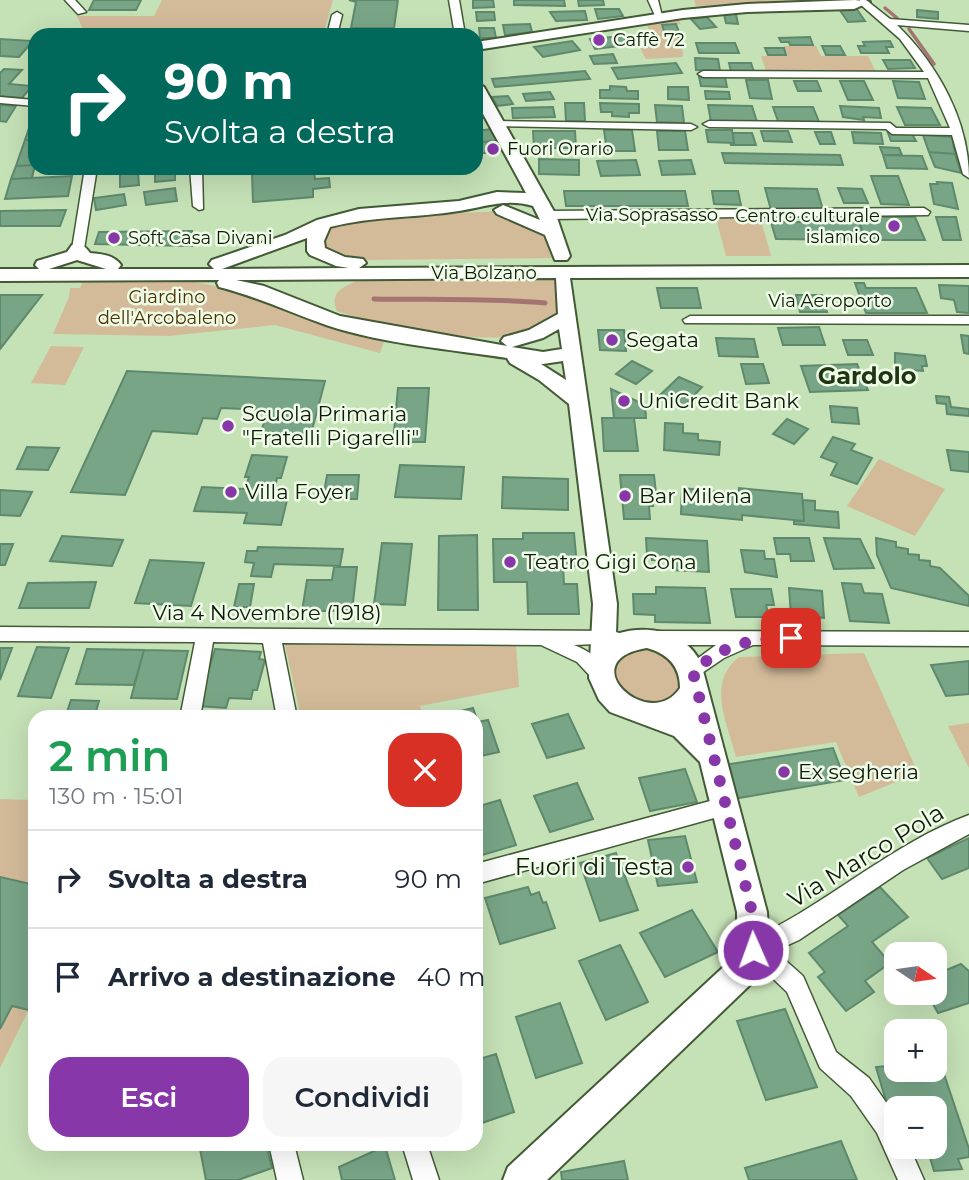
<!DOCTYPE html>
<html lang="it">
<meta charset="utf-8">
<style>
:root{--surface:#fff;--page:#f6f6f7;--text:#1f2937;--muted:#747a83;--line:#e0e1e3;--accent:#8737a7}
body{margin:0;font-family:Montserrat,sans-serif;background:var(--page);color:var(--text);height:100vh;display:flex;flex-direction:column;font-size:26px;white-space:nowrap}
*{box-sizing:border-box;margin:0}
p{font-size:23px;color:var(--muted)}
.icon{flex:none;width:38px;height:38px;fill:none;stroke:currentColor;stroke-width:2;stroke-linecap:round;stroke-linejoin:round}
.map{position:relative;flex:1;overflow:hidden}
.drawer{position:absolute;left:28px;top:710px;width:455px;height:441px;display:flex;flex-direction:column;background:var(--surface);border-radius:21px;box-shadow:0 7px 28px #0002}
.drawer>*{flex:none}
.guide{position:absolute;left:28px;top:28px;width:455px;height:147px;border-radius:21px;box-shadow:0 7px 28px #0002;background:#00695c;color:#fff;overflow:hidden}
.needle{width:46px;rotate:103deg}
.tools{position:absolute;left:884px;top:942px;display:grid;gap:14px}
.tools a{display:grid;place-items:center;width:63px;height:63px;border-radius:14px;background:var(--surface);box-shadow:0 7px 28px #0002;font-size:35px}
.pin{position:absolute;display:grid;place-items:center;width:60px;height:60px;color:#fff;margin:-30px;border-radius:14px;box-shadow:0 4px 10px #0006}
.me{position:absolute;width:77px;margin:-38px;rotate:358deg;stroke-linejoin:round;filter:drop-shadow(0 0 5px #0008)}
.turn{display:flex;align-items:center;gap:24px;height:147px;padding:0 21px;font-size:32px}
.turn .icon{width:91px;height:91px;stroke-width:2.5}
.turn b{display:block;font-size:49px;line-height:60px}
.round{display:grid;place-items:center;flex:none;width:74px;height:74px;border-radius:21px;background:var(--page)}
.overview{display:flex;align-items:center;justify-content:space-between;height:119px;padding:0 21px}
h1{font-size:42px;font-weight:600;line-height:52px;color:#1e9e55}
.button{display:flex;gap:14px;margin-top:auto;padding:14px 21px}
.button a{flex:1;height:80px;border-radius:21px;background:var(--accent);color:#fff;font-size:28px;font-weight:600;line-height:80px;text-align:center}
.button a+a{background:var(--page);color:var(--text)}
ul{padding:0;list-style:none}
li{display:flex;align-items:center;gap:21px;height:98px;padding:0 21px;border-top:2px solid var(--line)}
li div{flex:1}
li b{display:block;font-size:26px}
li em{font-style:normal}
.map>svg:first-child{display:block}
.green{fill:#d3bb9a}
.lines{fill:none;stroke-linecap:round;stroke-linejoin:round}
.stream-far1{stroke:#a47473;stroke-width:3.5}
.stream{stroke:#a47473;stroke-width:5}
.building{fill:#79a587;stroke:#5e896c;stroke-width:2}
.street-casing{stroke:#425a35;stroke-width:3}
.secondary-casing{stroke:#425a35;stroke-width:4}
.street{fill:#fff;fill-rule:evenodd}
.secondary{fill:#fff;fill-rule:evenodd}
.route{stroke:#8737a7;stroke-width:12;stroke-dasharray:0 21.6}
.poi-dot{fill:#8737a7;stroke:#effde8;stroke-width:2.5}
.labels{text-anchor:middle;stroke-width:5;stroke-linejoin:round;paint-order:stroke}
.far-poi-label{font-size:18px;fill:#10190a;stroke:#effde8;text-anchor:start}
.far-street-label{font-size:18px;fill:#10190a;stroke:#effde8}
.far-park-label{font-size:18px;fill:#4c3102;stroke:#effde8}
.poi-label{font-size:21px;fill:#10190a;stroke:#effde8;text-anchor:start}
.street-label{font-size:21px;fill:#10190a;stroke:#effde8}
.quarter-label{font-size:24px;font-weight:bold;fill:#1f3511;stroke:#effde8}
.near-street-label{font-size:24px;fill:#10190a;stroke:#effde8}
.near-poi-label{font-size:24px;fill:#10190a;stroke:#effde8;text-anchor:end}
</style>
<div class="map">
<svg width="969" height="1180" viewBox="0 0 969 1180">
<rect width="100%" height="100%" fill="#c5e1b6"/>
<path class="green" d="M162,0H333L325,28H292L290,35H134L136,29H83L77,16H154Z
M694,0H847L848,2L696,6Z
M679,20L680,24L661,25L665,37H682L683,57L646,59L635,39L651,38L647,24Z
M784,46H816L821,56H868L877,74H767L761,56H788Z
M501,211L546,233L554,258L360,260L336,255L324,247L322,237L334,226L357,218Z
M760,217L771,256H726L716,218Z
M556,278L560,315C543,325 527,336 506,337C468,341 373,325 337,311C329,294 342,287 357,281Z
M84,279L185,280L225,288L322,325L385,339L380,353L275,325L169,336L53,334L69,297L70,288H80Z
M51,346L84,347L65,385L31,383Z
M879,459L945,489L915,536L847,506Z
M285,645H516L519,687L420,706L423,717H301Z
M645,647L656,648L675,659L682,688L666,702L641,704L614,684C612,655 621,657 645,647Z
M864,653L918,773L859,797L836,742L736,757C727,722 706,683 739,657Z
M969,723V768L948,726Z
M0,799L35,800V997L0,1068Z"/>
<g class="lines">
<path class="stream-far1" d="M885,8L897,18
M909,29L934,64"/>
<path class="stream" d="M374,299C431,300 488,298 545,303"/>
</g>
<path class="building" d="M94,0H141L136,10H89Z
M349,0H398L394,28H351L356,2Z
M473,0H493L494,7L473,8Z
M514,0H564L565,6L514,5Z
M578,0H603L604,5L579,6Z
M856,8L865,21L848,22L839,9Z
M595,9H619L623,16L598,19Z
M917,10L938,12V19L917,17Z
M585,11L587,20L556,21L550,12Z
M476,12H494L495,20L477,21Z
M724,14H736L738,24L726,23Z
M707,17L716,27L700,29L691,19Z
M530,24L532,32L505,35L503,25Z
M676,24L681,37H666L662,25Z
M479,28H494L496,38H480Z
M301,29H321L319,35H299Z
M623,36L629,45L595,49L590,39Z
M810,37L813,45H790L789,42H781L779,38Z
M0,39L33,41L19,57L0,56Z
M572,41L580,50L543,57L534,47Z
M890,41L893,47H886L889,53H861L858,46H865L863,42Z
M696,43H735L739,53H699Z
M822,46H840L845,55H826Z
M765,48H784L786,55H768Z
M613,54L617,63L594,64L590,56Z
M695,58L718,59L720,71L696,70Z
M883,60H910L915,68L888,69Z
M676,63L682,73L618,79L612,68Z
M729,63H751L754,72H731Z
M4,69L22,70L9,84L32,86L22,98L0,96V73Z
M585,71L590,79L495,87L492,79Z
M699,77H725L727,87L701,86Z
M746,80H768L772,99L750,98Z
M794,81H817L821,91H798Z
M840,81H864L873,100H848Z
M893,81L919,82L925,99L898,98Z
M610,86L626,87L627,91H638V99L600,98V90H610Z
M668,87H688L689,100L668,99Z
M705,91L729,92L730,99H706Z
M550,92L554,99L526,101L523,94Z
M508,96L513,104L497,106L492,97Z
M565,103H584L585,121H566Z
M600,103L639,104V113H629V117L612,116V112H601Z
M0,105L16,106L6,122L0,121Z
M655,105L682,106L684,123L657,122Z
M708,105L752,106L757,122H711Z
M840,106L879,108L881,118L863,117L864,120L843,117Z
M553,107L555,117L513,118L512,108Z
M773,107H813L819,122L778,121Z
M897,107L931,108L940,125H905Z
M30,125H35V140H25Z
M492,129L498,141L476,143V131Z
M604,130H632L635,151H607Z
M706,130H732L734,143L708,142Z
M533,131H575L576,148H534Z
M657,131H685L688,150H659Z
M761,131H788L792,142L764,141Z
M815,132H831L835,144H820Z
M852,132L881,133L883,144L854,143Z
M733,133H752L756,145H731L730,143H734Z
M888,133L912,134L916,141H891Z
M923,135L952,137L955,154L929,152Z
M25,140H35V165L16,166Z
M501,140L506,150L476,154V143Z
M880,147L899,148L902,155H883Z
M929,152L955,154L961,173L935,167Z
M722,153L840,155L843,165L725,163Z
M883,155L922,156L927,169L887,168Z
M539,159L579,160V175L539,174Z
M636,160L640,175L601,176L597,161Z
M691,160L695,174L662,175L659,161Z
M35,165L32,178L11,179L16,166Z
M175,168V180L155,182V170Z
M314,168L315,179L329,178L330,187L313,189V197L253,202L252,173Z
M138,172L139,185L120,187V174Z
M72,176L68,196L5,199L11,179Z
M871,176H898L909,205L881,204Z
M937,182L952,183L958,209L934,204L930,184H938Z
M175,188L177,201L146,205L144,192Z
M765,188L817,189L823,210H771Z
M838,188L862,189L868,203H844Z
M564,191H685L688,206H566Z
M712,191H738L741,205L714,204Z
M124,194L126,205L96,210L94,198Z
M66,210L60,226H0V211Z
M857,217H915L925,240H866Z
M936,217H956L961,240H943Z
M771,222H859L866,240L776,239Z
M192,231V246L95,244L99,232Z
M855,283H864L866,288H916L927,313H866Z
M939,285L969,286V313L957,312L954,300L941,298Z
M657,288H697L701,308H661Z
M0,295H42L0,349Z
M796,295H822L827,312H800Z
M819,327L825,345H783L778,328Z
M598,330H624L626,351L600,350Z
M961,335L969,336V354L964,353Z
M716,338L754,339L758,357L719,356Z
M843,340H867L873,355H848Z
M895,353L925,356L927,366H922L923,371L895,369Z
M632,361L652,371L636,384L616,374Z
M741,364H763L769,383L746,384Z
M857,364L868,390L810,392L801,366Z
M127,371L325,381L311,434L261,432L268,410L221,408L217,419L203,418L197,434L152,431L125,495L71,492Z
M679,377L702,387L683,407L659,396Z
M398,388H429L425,442H393Z
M611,389L645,405L646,418H614Z
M936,396L949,397L951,407L969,409V416L947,414L946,404L937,403Z
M830,406L857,408L859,424L832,422Z
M602,418H634L638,451H604Z
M787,419L808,429L794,444L773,434Z
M665,423L683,424V433L698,434V440L720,442L719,455L664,450Z
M833,437L855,444L851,450L872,458L857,484L831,475L837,463L821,457Z
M27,447L59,448L48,470L17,469Z
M947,450L969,452V472L951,470Z
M252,455L287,457L281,478H277L275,487L263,486L261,495L288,496L281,525L244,523L247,513L194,511L202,487L245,489L249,477H245Z
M400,465L464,467L461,499L395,497Z
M327,475H359L357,499H323Z
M620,475H654L656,493H651L653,506H649L650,519H624Z
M503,477L568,479V510L502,508Z
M682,488L739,494V488L802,494L804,521L742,515V520L681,514Z
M0,490L32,492L20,516L0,515Z
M803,500L815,501V510L838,512L839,528L794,524V520L804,521Z
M523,533H574L577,566H563L564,584H577L579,614H528L527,582H494L493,539H523Z
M477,535L478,610H438L439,536Z
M62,536L123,540L112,566L50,561Z
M646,538L707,541L709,572L671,570V561L652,560L651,555H647Z
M774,538H809L814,561H791L790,554H777Z
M824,538L860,539L874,568L834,569Z
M876,538L896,542V547L908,549V554L919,555V560L930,561V566L940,568L969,596V606L891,588L877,555Z
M382,543L412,544L405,605L374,604Z
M0,544H13L5,565H0Z
M258,547L343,549L340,566L274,564L271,577L251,576L254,563L245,562L247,551H257Z
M741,550L764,551L765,559H774L777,577L745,572Z
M150,560L204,563L191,606L135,603Z
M334,567H357L352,611H302L307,580H332Z
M96,582L89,608H19L28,583Z
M842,583L861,584L864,593L882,594L889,623L850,621Z
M239,584H254L250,607H234Z
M656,587L705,588L710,623L655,622V615L634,614L633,594H656Z
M789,588L822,591L824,618L791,615Z
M731,589H771L774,605H766L769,617H736Z
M37,647L69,648L51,698L18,696Z
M0,648H12L0,680Z
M87,649L144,650L134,685L76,684Z
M215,649L261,652L259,659L265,660L257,690H253L251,699L229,698L226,708L198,706Z
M144,650L188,651L177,699L131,698Z
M969,661V694L946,696L931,665Z
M71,700L99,701L94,718H65Z
M473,708L478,722L488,720L499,752L476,757V718L436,717Z
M172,713L171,718H110V716Z
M568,714L584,748L547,758L532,724Z
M833,748L845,780L733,799L724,765Z
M685,769L697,802L650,811L639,778Z
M577,783L593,819L550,832L534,796Z
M500,800L516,845L476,857V807Z
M685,836L697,882L658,886L648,840Z
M969,838V868L942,879L927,858Z
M616,853L638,910L600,921L580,863Z
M0,877L35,885V997L29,1010L12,1006L0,1029Z
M528,887L531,895L539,892L543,903L546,902L555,928L500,944L485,898Z
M880,887L908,917L872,942L890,963L865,981L874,992L846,1011L818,977L825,972L809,953L848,926L838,915Z
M692,910L718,952L665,977L640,933Z
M620,945L648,1002L606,1020L579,961Z
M961,964L969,971V1003L938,1013L926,992H934V975Z
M560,1003L582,1063L536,1078L516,1017Z
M785,1009L817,1087L766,1100L737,1021Z
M496,1054L514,1112L476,1125V1060Z
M934,1062H940L969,1149V1157L958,1159L962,1169L934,1171L928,1151L917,1152L915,1146H934V1108H897L895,1100L886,1101L876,1067L896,1065V1069H934Z
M841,1141L857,1180H749L745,1168Z
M199,1144H266L272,1168L238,1180H206Z
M385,1146L395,1180H342L339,1167Z
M624,1161L628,1180H562L561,1172Z"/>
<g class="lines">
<defs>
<path id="street" d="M65,0H75L86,12L78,14Z
M449,0H459L465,35H455Z
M648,0H658L663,20H657Z
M860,0H866L890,19L969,25V31L897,25C938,65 969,121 969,178L963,174L952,135L892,134L886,129L709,127L703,124L709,121L890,123L896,128H950L928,78L703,77L698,74L703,71L924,72L900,39L860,4Z
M337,12L342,15L337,35H327L332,15Z
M0,97L35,100V106L0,103Z
M496,121L691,124L697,127L691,130L492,126L490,124Z
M85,168H97L84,249L78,253L72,249Z
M190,168H202L203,209L199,210L193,206Z
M924,208L930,212L928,215L547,219L541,215L547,211Z
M690,316H969V324L685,323L683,320Z
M0,627L613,631L619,633L622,638L619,643L574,645C589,651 601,659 609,674L607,679L600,681L593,679L577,662L541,645L282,643L297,718H277L263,643L213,642L200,718H180L195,642L0,641Z
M654,631L969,632V646L753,645L724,658L693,679L686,677L684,672L686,667L716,645H654L648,643L645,638L648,633Z
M725,797L732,800L735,806L732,812L725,815L476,884V864Z
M969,815V834L903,870L799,940L775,951L803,976L836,1052L869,1078L895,1115L896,1146H909L924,1180H898L877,1133L851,1096L820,1068L787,992L766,972L745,958L742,950L745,942C824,908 888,845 969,815Z
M269,1144H294L303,1180H277Z
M402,1144H427L439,1180H413Z"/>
<path id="secondary" d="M855,0L870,2L854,9L747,12L683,18L476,50V42L683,10L747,4Z
M476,82L484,87L556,215L570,256L567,260H555L545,235L497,214L494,210L503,205L540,220L533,206C506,198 485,207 459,211C416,218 373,216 330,227L324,241L325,248L345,257L363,259L366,263L359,268L969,265V277L570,278L617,604L616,634C648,624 685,631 701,663L767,912L769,950L754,981L547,1180H503L508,1167L732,959L737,948V912L700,762L674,736L610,712L599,700L589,678L593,604L569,404L539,380L510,363L507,358C448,349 383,344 326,325C289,312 258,297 219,287L217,283L219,280L0,281V269H39L35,265L37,261L67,252L72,245C81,243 84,245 90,253C102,254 114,255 121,265L118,269H214L209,264L212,260L285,235L317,220L359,209L459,201L497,192L526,193L476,101ZM307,238V251L310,255L336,266L349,268L222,269ZM77,260L106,269H49ZM556,278L558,314L529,330L504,337L501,341L507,346L340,316L264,286L236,280ZM559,329L562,349L543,352L512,347L543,338ZM563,361L566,380L541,364H543ZM647,648C668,654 680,666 680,688C649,734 570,660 647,648Z"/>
</defs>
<use href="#street" class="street-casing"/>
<use href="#secondary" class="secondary-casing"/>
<use href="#street" class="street"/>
<use href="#secondary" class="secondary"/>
</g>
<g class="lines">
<path class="route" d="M753,950L752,912L693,672C722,645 752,638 791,638"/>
</g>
<g class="poi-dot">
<circle cx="599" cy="40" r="7"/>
<circle cx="493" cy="149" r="7"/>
<circle cx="894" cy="226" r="7"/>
<circle cx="114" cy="238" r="7"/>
<circle cx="612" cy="340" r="7"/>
<circle cx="624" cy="401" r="7"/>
<circle cx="228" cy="426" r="7"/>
<circle cx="231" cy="492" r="7"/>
<circle cx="625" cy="496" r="7"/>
<circle cx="510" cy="562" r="7"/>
<circle cx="784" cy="772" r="7"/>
<circle cx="688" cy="867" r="7"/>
</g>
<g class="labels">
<g class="far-poi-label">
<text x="613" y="46">Caffè 72</text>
<text x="507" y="155">Fuori Orario</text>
<text x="880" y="222" text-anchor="end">Centro culturale<tspan x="880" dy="21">islamico</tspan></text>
<text x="128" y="244">Soft Casa Divani</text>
</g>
<g class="far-street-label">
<text x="652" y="221">Via Soprasasso</text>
<text x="484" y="279">Via Bolzano</text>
<text x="830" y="307">Via Aeroporto</text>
</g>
<g class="far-park-label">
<text x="167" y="303">Giardino<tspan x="167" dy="21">dell'Arcobaleno</tspan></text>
</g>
<g class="poi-label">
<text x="626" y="347">Segata</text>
<text x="638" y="408">UniCredit Bank</text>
<text x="242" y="421">Scuola Primaria<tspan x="242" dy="24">"Fratelli Pigarelli"</tspan></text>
<text x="245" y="499">Villa Foyer</text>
<text x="639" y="503">Bar Milena</text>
<text x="524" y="569">Teatro Gigi Cona</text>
<text x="798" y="779">Ex segheria</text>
</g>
<g class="street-label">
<text x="267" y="620">Via 4 Novembre (1918)</text>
</g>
<g class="quarter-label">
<text x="867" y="384">Gardolo</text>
</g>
<g class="near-street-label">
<text transform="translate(866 856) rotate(-31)" y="8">Via Marco Pola</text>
</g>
<g class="near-poi-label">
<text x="674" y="875">Fuori di Testa</text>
</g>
</g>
</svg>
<div class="tools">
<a><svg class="needle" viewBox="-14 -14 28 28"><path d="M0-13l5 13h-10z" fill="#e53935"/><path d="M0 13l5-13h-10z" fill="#747a83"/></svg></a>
<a>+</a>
<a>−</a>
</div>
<div class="pin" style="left:791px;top:638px;background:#d93025"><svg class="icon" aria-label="arrive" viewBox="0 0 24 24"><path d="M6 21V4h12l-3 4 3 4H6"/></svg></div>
<svg class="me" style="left:753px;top:950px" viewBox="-20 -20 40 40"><circle r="17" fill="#8737a7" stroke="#fff" stroke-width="3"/><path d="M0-11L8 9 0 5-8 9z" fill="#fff"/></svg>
<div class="guide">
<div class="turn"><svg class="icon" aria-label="right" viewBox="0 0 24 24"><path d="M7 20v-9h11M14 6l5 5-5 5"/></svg><div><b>90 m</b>Svolta a destra</div></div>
</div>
<section class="drawer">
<div class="overview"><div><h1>2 min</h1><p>130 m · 15:01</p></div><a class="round" style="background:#d93025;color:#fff"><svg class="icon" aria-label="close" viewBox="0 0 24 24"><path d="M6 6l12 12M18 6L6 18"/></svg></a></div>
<ul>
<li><svg class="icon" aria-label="right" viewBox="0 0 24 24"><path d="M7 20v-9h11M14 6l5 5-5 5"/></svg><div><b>Svolta a destra</b></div><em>90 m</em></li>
<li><svg class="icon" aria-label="arrive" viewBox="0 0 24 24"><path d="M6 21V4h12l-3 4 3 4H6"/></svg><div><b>Arrivo a destinazione</b></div><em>40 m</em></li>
</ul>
<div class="button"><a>Esci</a><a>Condividi</a></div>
</section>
</div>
